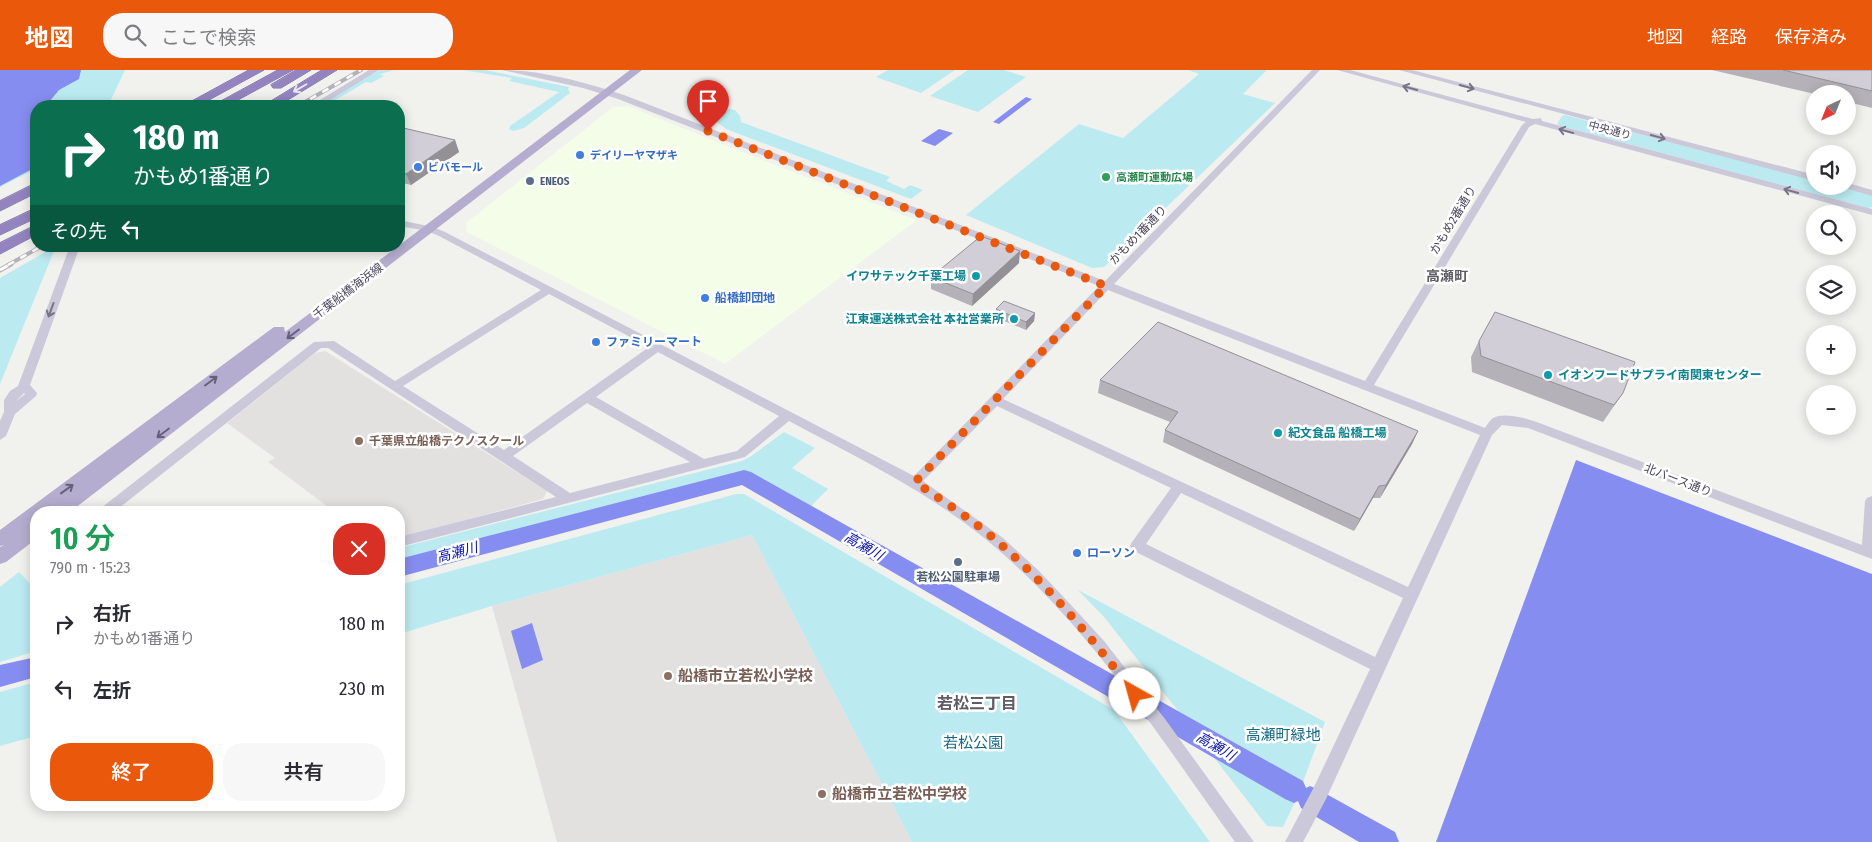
<!DOCTYPE html>
<html lang="ja">
<meta charset="utf-8">
<style>
:root{--surface:#fff;--page:#f7f7f7;--text:#2b2b33;--muted:#7c7c81;--accent:#ea580c}
body{margin:0;font-family:"Fira Sans Condensed","Noto Sans JP",sans-serif;background:var(--page);color:var(--text);height:100vh;display:flex;flex-direction:column;font-size:19px;white-space:nowrap}
*{box-sizing:border-box;margin:0}
p{font-size:16px;color:var(--muted)}
.icon{flex:none;width:28px;height:28px;fill:none;stroke:currentColor;stroke-width:2;stroke-linecap:round;stroke-linejoin:round}
.map{position:relative;flex:1;overflow:hidden}
.side{position:absolute;left:30px;top:436px;width:375px;height:305px;display:flex;flex-direction:column;background:var(--surface);border-radius:20px;box-shadow:0 2px 12px #0003}
.side>*{flex:none}
.hud{position:absolute;left:30px;top:30px;width:375px;height:152px;border-radius:20px;box-shadow:0 2px 12px #0003;background:#0b6e4f;color:#fff;overflow:hidden}
.needle{width:32px;rotate:223deg}
.fabs{position:absolute;left:1806px;top:15px;display:grid;gap:10px}
.fabs a{display:grid;place-items:center;width:50px;height:50px;border-radius:50%;background:var(--surface);box-shadow:0 2px 12px #0003;font-size:25px}
.pin{position:absolute;display:grid;place-items:center;width:42px;height:42px;color:#fff;margin:-51px -21px;border-radius:50% 50% 50% 0;rotate:-45deg;box-shadow:0 0 5px #0007}
.pin .icon{rotate:45deg}
.me{position:absolute;width:55px;margin:-28px;rotate:322deg;stroke-linejoin:round;filter:drop-shadow(0 0 4px #0008)}
.turn{display:flex;align-items:center;gap:18px;height:105px;padding:0 20px;font-size:22px}
.turn .icon{width:65px;height:65px;stroke-width:2.5}
.turn b{display:block;font-size:35px;line-height:42px}
.then{display:flex;align-items:center;height:48px;padding:0 20px;background:#0003;gap:10px;font-size:19px}
.round{display:grid;place-items:center;flex:none;width:52px;height:52px;border-radius:20px;background:var(--page)}
.overview{display:flex;align-items:center;justify-content:space-between;height:85px;padding:0 20px}
h1{font-size:30px;font-weight:600;line-height:38px;color:#1e9e55}
.action{display:flex;gap:10px;margin-top:auto;padding:10px 20px}
.action a{flex:1;height:58px;border-radius:20px;background:var(--accent);color:#fff;font-size:20px;font-weight:600;line-height:58px;text-align:center}
.action a+a{background:var(--page);color:var(--text)}
ul{padding:0;list-style:none}
li{display:flex;align-items:center;gap:15px;height:65px;padding:0 20px}
li div{flex:1}
li b{display:block;font-size:19px}
li em{font-style:normal}
header{display:flex;align-items:center;gap:30px;box-sizing:border-box;height:70px;padding:0 25px;background:var(--accent);color:#fff}
header strong{font-size:24px}
nav{display:flex;gap:28px;margin-inline-start:auto;font-size:18px}
.search{width:350px;height:45px;background:var(--page);display:flex;align-items:center;gap:12px;box-sizing:border-box;padding:0 18px;border-radius:20px;color:var(--muted);font-size:19px}
.map>svg:first-child{display:block}
.commercial{fill:#f3fde7}
.education{fill:#e2e1e0}
.green{fill:#bbebf1}
.water{fill:#868df0}
.lines{fill:none;stroke-linecap:round;stroke-linejoin:round}
.river{fill:#868df0;fill-rule:evenodd}
.highway-casing{stroke:#7f6fab;stroke-width:1}
.minor{fill:#cbc8d9;fill-rule:evenodd}
.major{fill:#b5adcf;fill-rule:evenodd}
.highway{fill:#9384c0;fill-rule:evenodd}
.rail-far1-casing{stroke:#b4b0b9;stroke-width:4}
.rail-casing{stroke:#b4b0b9;stroke-width:5}
.rail-far1{stroke:#fff;stroke-width:2.5;stroke-dasharray:7;stroke-linecap:butt}
.rail{stroke:#fff;stroke-width:3;stroke-dasharray:9;stroke-linecap:butt}
.wall{fill:#b5b1b9}
.shaded-wall{fill:#939096}
.building{fill:#d2ced7;stroke:#939096}
.oneway{stroke:#787488}
.oneway2{stroke:#e9e6f2}
.oneway3{stroke:#66607a}
.route{stroke:#ea580c;stroke-width:9;stroke-dasharray:0 16.2}
.shop-dot{fill:#3f7fe0;stroke:#fff;stroke-width:2}
.leisure-dot{fill:#2e9e5b;stroke:#fff;stroke-width:2}
.service-dot{fill:#5c6f8a;stroke:#fff;stroke-width:2}
.culture-dot{fill:#0f9aa8;stroke:#fff;stroke-width:2}
.education-dot{fill:#8d6e63;stroke:#fff;stroke-width:2}
.labels{text-anchor:middle;stroke-width:5;stroke-linejoin:round;paint-order:stroke}
.far-street-label{font-size:11px;fill:#4b465d;stroke:#fff}
.far-shop-label{font-size:11px;font-weight:bold;fill:#366cbe;stroke:#fff;text-anchor:start}
.far-leisure-label{font-size:11px;font-weight:bold;fill:#27864d;stroke:#fff;text-anchor:start}
.far-service-label{font-size:11px;font-weight:bold;fill:#4e5e75;stroke:#fff;text-anchor:start}
.street-label{font-size:12px;fill:#4b465d;stroke:#fff}
.culture-label{font-size:12px;font-weight:bold;fill:#0d838f;stroke:#fff;text-anchor:end}
.shop-label{font-size:12px;font-weight:bold;fill:#366cbe;stroke:#fff;text-anchor:start}
.education-label{font-size:12px;font-weight:bold;fill:#785e54;stroke:#fff;text-anchor:start}
.service-label{font-size:12px;font-weight:bold;fill:#4e5e75;stroke:#fff}
.neighbourhood-label{font-size:14px;font-weight:bold;fill:#5d5b64;stroke:#fff}
.water-label{font-size:14px;font-style:italic;fill:#0611b0;stroke:#fff}
.near-education-label{font-size:15px;font-weight:bold;fill:#785e54;stroke:#fff;text-anchor:start}
.near-park-label{font-size:15px;fill:#136882;stroke:#fff}
.near-neighbourhood-label{font-size:16px;font-weight:bold;fill:#5d5b64;stroke:#fff}
</style>
<header>
<strong>地図</strong>
<div class="search"><svg class="icon" aria-label="search" viewBox="0 0 24 24"><circle cx="10" cy="10" r="6"/><path d="M15 15l6 6"/></svg>ここで検索</div>
<nav><a>地図</a><a>経路</a><a>保存済み</a></nav>
</header>
<div class="map">
<svg width="1872" height="772" viewBox="0 0 1872 772">
<rect width="100%" height="100%" fill="#f1f1ee"/>
<path class="commercial" d="M628,36L737,80L917,150L725,294L467,162L466,153L613,37Z"/>
<path class="education" d="M325,281L547,421L543,429L399,468V442H335L268,392L275,388L227,353L315,283Z
M752,465L912,772H557L492,536Z"/>
<path class="green" d="M0,0H125L108,36H36V99L0,117Z
M380,0H394L380,4L384,6L371,13L366,12L325,36H316Z
M463,0H485L569,17L568,19L570,23L524,58L513,61L509,59L510,56L559,22L509,11L512,8Z
M888,0H955L921,23L876,7Z
M968,0H1004L1026,7L978,42L930,26Z
M1188,0H1267L1243,24L1275,33L1104,197L1092,198L966,145L1079,54L1123,68L1199,4Z
M730,39L735,40L740,46L741,52L890,107L886,111L904,119L910,115L923,120L911,129L726,59L713,49Z
M1565,45L1815,110V116C1834,116 1855,117 1872,126V137L1868,138L1561,56L1557,54L1562,46Z
M56,176L0,314V208Z
M784,362L815,378L792,398L828,419L811,436L748,401L399,492V478L742,391L750,387Z
M736,424H744L1114,640L1210,772H912L752,465L492,536L399,564V515Z
M19,502L36,520V581L0,592V517Z
M1078,520L1325,652L1303,712L1179,642L1104,547Z
M36,612V666L0,676V622Z
M1212,685L1295,732L1283,757L1267,756Z"/>
<path class="water" d="M0,0H81L79,9L59,20L49,32L36,36L31,51L36,59V97L0,116Z
M1026,27L1032,29L999,54L993,52Z
M939,59L953,63L935,76L921,71Z
M1576,390L1872,504V772H1436Z
M532,553L543,590L522,599L511,561Z"/>
<g class="lines">
<path class="river" d="M744,400L751,402L1303,711L1306,718L1310,716L1319,720L1395,762L1399,772H1359L1301,738L1298,731L1294,733L1285,729L742,415L399,507V489Z
M36,587V607L0,617V595Z"/>
<defs>
<path id="highway" d="M249,0H264L198,36H183Z
M278,0H293L227,36H212Z
M296,0H311L281,18H273L271,15Z
M322,0H337L278,36H263Z
M36,113V123L0,141V131Z
M36,138V148L0,165V155Z
M36,155V165L0,184V173Z"/>
</defs>
<use href="#highway" class="highway-casing"/>
<path class="minor" d="M369,0H379L320,36H310Z
M502,0C543,0 585,13 624,25L1105,211L1312,0H1320L1114,214L1365,311L1522,55L1526,52L1337,0H1350L1533,49L1541,48L1542,51L1872,139V145L1535,54L1529,57L1374,315L1485,358C1487,355 1490,350 1493,348C1503,342 1524,348 1534,351L1862,475L1865,431L1867,428L1872,426V489L1528,358L1502,355L1492,365L1326,729L1303,772H1285L1314,717L1370,599L1132,480L1130,476L1132,472L1171,418L997,336L923,411L1003,468L1038,500L1071,535L1104,571L1165,649L1254,772H1235C1159,666 1085,550 983,467C923,419 856,387 789,351L745,387L399,477V467L556,427L328,278H321L114,442H100L101,438L314,272L334,271L395,311L541,220L439,166L427,161L399,156V150L433,157L445,162L914,406L1099,216L618,29L583,18ZM1108,220L1480,365L1408,517L1003,329ZM549,224L649,277L504,380L403,316ZM658,282L779,346L737,381L704,389L596,327ZM587,333L690,392L570,423L513,386ZM1181,423L1403,528L1375,587L1146,474Z
M1399,0H1412L1815,105V111Z
M1848,113L1872,120V126L1845,118L1844,116H1848Z
M70,176H80L30,315L37,323L36,326L15,344L6,366L0,370V351L4,342V330L10,321L18,316ZM24,323L25,324L15,332Z"/>
<path class="major" d="M630,0H642L70,442H51L52,439L48,442H36V451L31,455L36,453V469L6,492L0,494V477L4,475L0,476V460L274,257H284L285,262Z"/>
<use href="#highway" class="highway"/>
<defs>
<path id="rail-far1" d="M298,36L361,0
M8,195L42,176"/>
<path id="rail" d="M0,200L11,194"/>
</defs>
<use href="#rail-far1" class="rail-far1-casing"/>
<use href="#rail" class="rail-casing"/>
<use href="#rail-far1" class="rail-far1"/>
<use href="#rail" class="rail"/>
</g>
<path class="wall" d="M1712,0H1872V38L1848,32V24H1815Z
M399,57L455,70L459,82L411,115L399,112Z
M1019,193L972,236L931,219V207Z
M996,239L1035,243L1034,251L1026,260L995,247Z
M1479,271L1623,323L1603,352L1472,302L1471,287Z
M1100,310L1418,361L1412,374L1380,428H1373L1354,461L1163,372L1165,360L1170,352L1098,323Z"/>
<path class="shaded-wall" d="M455,70L459,82L411,115L406,104Z
M1020,181L1019,193L972,236L973,224Z
M1035,243L1034,251L1026,260V252Z
M1418,361L1412,374L1380,428L1386,415Z
M1379,416L1373,428L1354,461L1360,449Z"/>
<path class="building" d="M1783,0H1872V21Z
M399,57L455,70L406,104L399,102Z
M981,166L1020,181L973,224L931,207Z
M1004,231L1035,243L1026,252L996,239Z
M1495,242L1635,292L1623,323L1614,335L1481,286L1479,271Z
M1158,252L1418,361L1386,415L1379,416L1360,449L1165,360L1178,342L1100,310Z"/>
<defs><path id="oneway-shaft" d="M-6 0H5M1.5-3L5.5 0L1.5 3" fill="none" stroke-width="1.6" stroke-linecap="round" stroke-linejoin="round" transform="scale(1.25)"/></defs>
<g class="oneway">
<use href="#oneway-shaft" transform="translate(1467 17) rotate(15)"/>
<use href="#oneway-shaft" transform="translate(1410 18) rotate(-165)"/>
<use href="#oneway-shaft" transform="translate(1566 61) rotate(-165)"/>
<use href="#oneway-shaft" transform="translate(1658 67) rotate(15)"/>
<use href="#oneway-shaft" transform="translate(1791 121) rotate(-165)"/>
<use href="#oneway-shaft" transform="translate(51 240) rotate(110)"/>
</g>
<use class="oneway2" href="#oneway-shaft" transform="translate(300 18) rotate(150)"/>
<g class="oneway3">
<use href="#oneway-shaft" transform="translate(293 264) rotate(143)"/>
<use href="#oneway-shaft" transform="translate(211 311) rotate(-37)"/>
<use href="#oneway-shaft" transform="translate(163 363) rotate(143)"/>
<use href="#oneway-shaft" transform="translate(67 419) rotate(-36)"/>
</g>
<g class="lines">
<path class="route" d="M708,61L1106,216L915,412C943,431 973,450 998,472C1050,517 1093,570 1135,624"/>
</g>
<g class="shop-dot">
<circle cx="580" cy="85" r="5"/>
<circle cx="418" cy="97" r="5"/>
<circle cx="705" cy="228" r="5"/>
<circle cx="596" cy="272" r="5"/>
<circle cx="1077" cy="483" r="5"/>
</g>
<circle class="leisure-dot" cx="1106" cy="107" r="5"/>
<g class="service-dot">
<circle cx="530" cy="111" r="5"/>
<circle cx="958" cy="492" r="5"/>
</g>
<g class="culture-dot">
<circle cx="976" cy="206" r="5"/>
<circle cx="1014" cy="249" r="5"/>
<circle cx="1548" cy="305" r="5"/>
<circle cx="1278" cy="363" r="5"/>
</g>
<g class="education-dot">
<circle cx="359" cy="371" r="5"/>
<circle cx="668" cy="606" r="5"/>
<circle cx="822" cy="724" r="5"/>
</g>
<g class="labels">
<g class="far-street-label">
<text transform="translate(1610 60) rotate(15)" y="4">中央通り</text>
</g>
<g class="far-shop-label">
<text x="590" y="89">デイリーヤマザキ</text>
<text x="428" y="101">ビバモール</text>
</g>
<g class="far-leisure-label">
<text x="1116" y="111">高瀬町運動広場</text>
</g>
<g class="far-service-label">
<text x="540" y="115">ENEOS</text>
</g>
<g class="street-label">
<text transform="translate(1453 150) rotate(-59)" y="4">かもめ2番通り</text>
<text transform="translate(1138 165) rotate(-46)" y="4">かもめ1番通り</text>
<text transform="translate(348 221) rotate(-37)" y="4">千葉船橋海浜線</text>
<text transform="translate(1678 410) rotate(21)" y="4">北バース通り</text>
</g>
<g class="culture-label">
<text x="966" y="210">イワサテック千葉工場</text>
<text x="1004" y="253">江東運送株式会社 本社営業所</text>
<text x="1558" y="309" text-anchor="start">イオンフードサプライ南関東センター</text>
<text x="1288" y="367" text-anchor="start">紀文食品 船橋工場</text>
</g>
<g class="shop-label">
<text x="715" y="232">船橋卸団地</text>
<text x="606" y="276">ファミリーマート</text>
<text x="1087" y="487">ローソン</text>
</g>
<g class="education-label">
<text x="369" y="375">千葉県立船橋テクノスクール</text>
</g>
<g class="service-label">
<text x="958" y="511">若松公園駐車場</text>
</g>
<g class="neighbourhood-label">
<text x="1447" y="211">高瀬町</text>
</g>
<g class="water-label">
<text transform="translate(864 476) rotate(30)" y="5">高瀬川</text>
<text transform="translate(457 482) rotate(-15)" y="5">高瀬川</text>
<text transform="translate(1216 676) rotate(30)" y="5">高瀬川</text>
</g>
<g class="near-education-label">
<text x="678" y="611">船橋市立若松小学校</text>
<text x="832" y="729">船橋市立若松中学校</text>
</g>
<g class="near-park-label">
<text x="1283" y="670">高瀬町緑地</text>
<text x="973" y="678">若松公園</text>
</g>
<g class="near-neighbourhood-label">
<text x="977" y="639">若松三丁目</text>
</g>
</g>
</svg>
<div class="fabs">
<a><svg class="needle" viewBox="-14 -14 28 28"><path d="M0-13l5 13h-10z" fill="#e53935"/><path d="M0 13l5-13h-10z" fill="#7c7c81"/></svg></a>
<a><svg class="icon" aria-label="sound" viewBox="0 0 24 24"><path d="M4 9h4l5-4v14l-5-4H4zM17 9q2 3 0 6"/></svg></a>
<a><svg class="icon" aria-label="search" viewBox="0 0 24 24"><circle cx="10" cy="10" r="6"/><path d="M15 15l6 6"/></svg></a>
<a><svg class="icon" aria-label="layers" viewBox="0 0 24 24"><path d="M12 4l9 5-9 5-9-5zM3 14l9 5 9-5"/></svg></a>
<a>+</a>
<a>−</a>
</div>
<div class="pin" style="left:708px;top:61px;background:#d93025"><svg class="icon" aria-label="arrive" viewBox="0 0 24 24"><path d="M6 21V4h12l-3 4 3 4H6"/></svg></div>
<svg class="me" style="left:1135px;top:624px" viewBox="-20 -20 40 40"><circle r="19" fill="#fff"/><path d="M0-13L10 11 0 6-10 11z" fill="#ea580c"/></svg>
<div class="hud">
<div class="turn"><svg class="icon" aria-label="right" viewBox="0 0 24 24"><path d="M7 20v-9h11M14 6l5 5-5 5"/></svg><div><b>180 m</b>かもめ1番通り</div></div>
<div class="then">その先<svg class="icon" aria-label="left" viewBox="0 0 24 24"><path d="M17 20v-9H6M10 6l-5 5 5 5"/></svg></div>
</div>
<section class="side">
<div class="overview"><div><h1>10 分</h1><p>790 m · 15:23</p></div><a class="round" style="background:#d93025;color:#fff"><svg class="icon" aria-label="close" viewBox="0 0 24 24"><path d="M6 6l12 12M18 6L6 18"/></svg></a></div>
<ul>
<li><svg class="icon" aria-label="right" viewBox="0 0 24 24"><path d="M7 20v-9h11M14 6l5 5-5 5"/></svg><div><b>右折</b><p>かもめ1番通り</p></div><em>180 m</em></li>
<li><svg class="icon" aria-label="left" viewBox="0 0 24 24"><path d="M17 20v-9H6M10 6l-5 5 5 5"/></svg><div><b>左折</b></div><em>230 m</em></li>
</ul>
<div class="action"><a>終了</a><a>共有</a></div>
</section>
</div>
